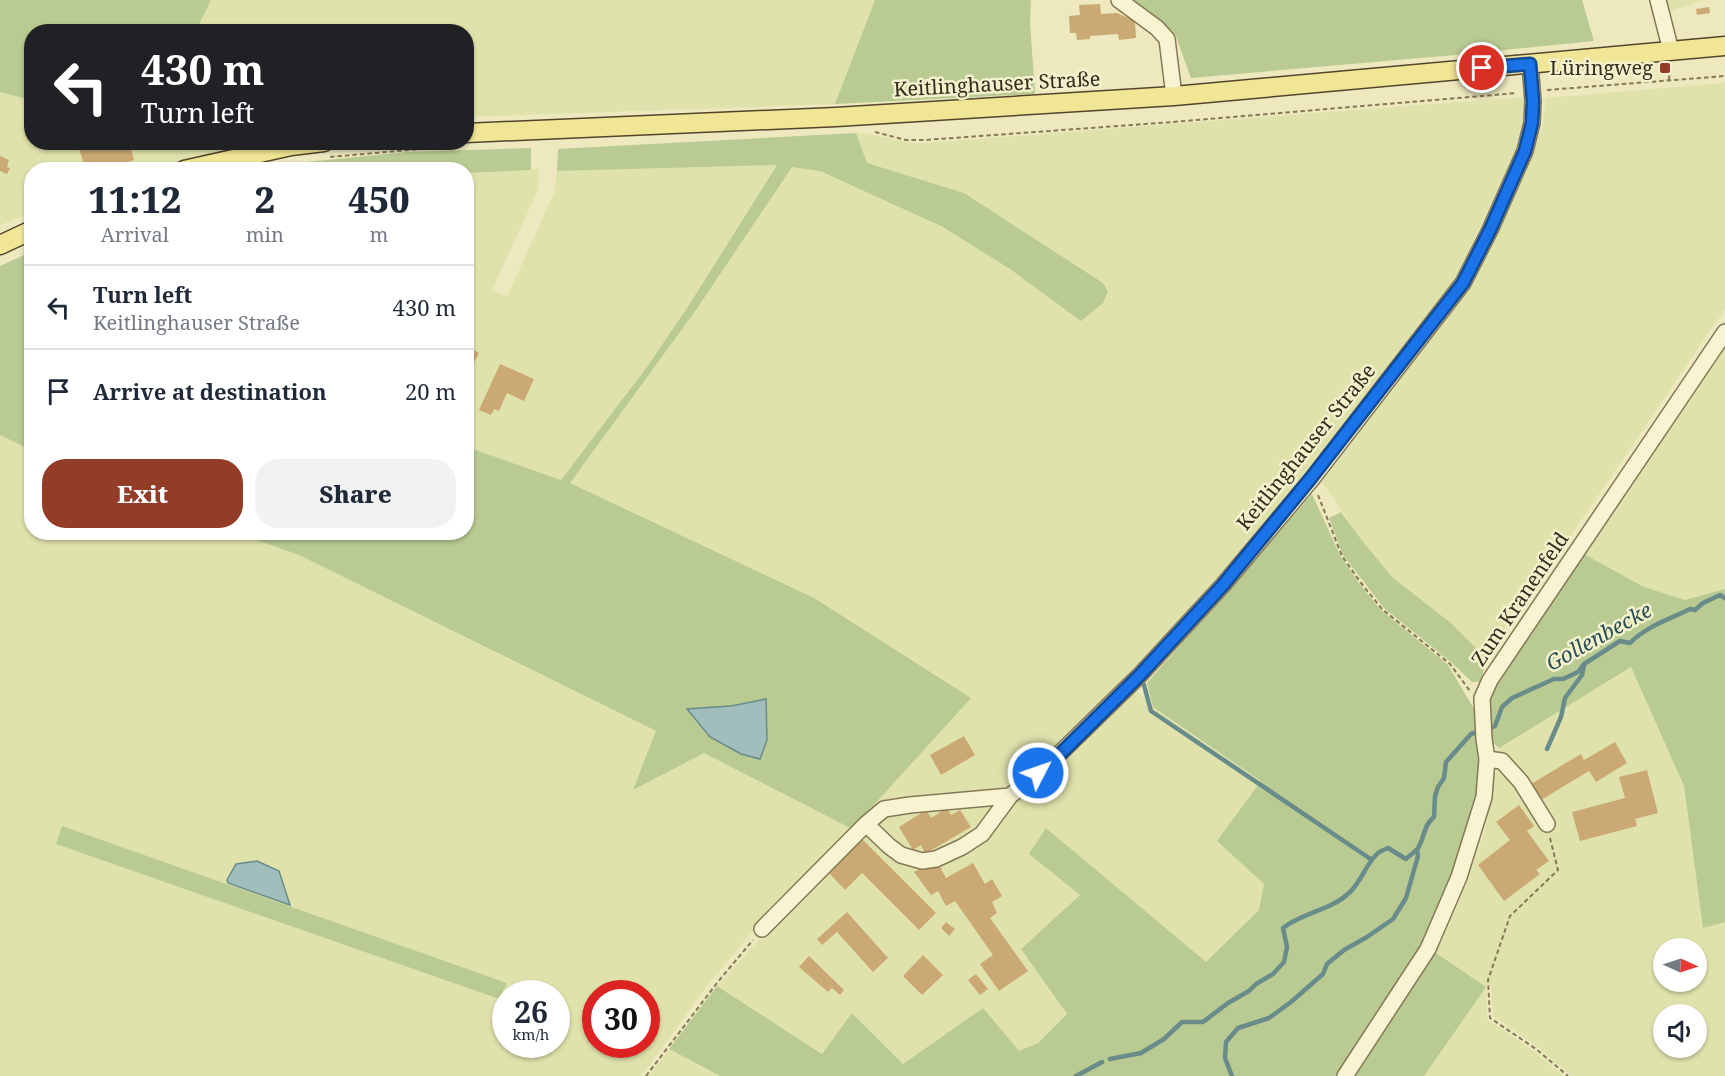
<!DOCTYPE html>
<meta charset="utf-8">
<style>
:root{--surface:#fff;--page:#f2f2f3;--text:#1f2937;--muted:#747a83;--line:#e0e1e3;--accent:#933c28}
body{margin:0;font-family:"Noto Serif",serif;background:var(--page);color:var(--text);height:100vh;display:flex;flex-direction:column;font-size:22px;white-space:nowrap}
*{box-sizing:border-box;margin:0}
p{font-size:20px;color:var(--muted)}
.icon{flex:none;width:33px;height:33px;fill:none;stroke:currentColor;stroke-width:2;stroke-linecap:round;stroke-linejoin:round}
.map{position:relative;flex:1;overflow:hidden}
.side{position:absolute;left:24px;top:162px;width:450px;height:378px;display:flex;flex-direction:column;background:var(--surface);border-radius:24px;box-shadow:0 2px 4px #0004}
.side>*{flex:none}
.hud{position:absolute;left:24px;top:24px;width:450px;height:126px;border-radius:24px;box-shadow:0 2px 4px #0004;background:#202124;color:#fff;overflow:hidden}
.needle{width:39px;rotate:93deg}
.tools{position:absolute;left:1653px;top:938px;display:grid;gap:12px}
.tools a{display:grid;place-items:center;width:54px;height:54px;border-radius:50%;background:var(--surface);box-shadow:0 2px 4px #0004;font-size:30px}
.speed{position:absolute;left:492px;top:980px;display:flex;gap:12px;font-size:30px;font-weight:700;text-align:center}
.speed>*{display:grid;place-content:center;width:78px;height:78px;border-radius:50%;background:var(--surface);box-shadow:0 2px 4px #0004;line-height:1}
.speed small{font-size:15px;font-weight:400}
.speed .limit{border:9px solid #d22;background:#fff;color:#111}
.pin{position:absolute;display:grid;place-items:center;width:51px;height:51px;color:#fff;margin:-26px;border:3px solid #fff;border-radius:50%;box-shadow:0 2px 6px #0007}
.me{position:absolute;width:66px;margin:-33px;rotate:49deg;stroke-linejoin:round;filter:drop-shadow(0 0 4px #0008)}
.turn{display:flex;align-items:center;gap:21px;height:126px;padding:0 18px;font-size:27px}
.turn .icon{width:78px;height:78px;stroke-width:2.5}
.turn b{display:block;font-size:42px;line-height:51px}
.eta{display:flex;justify-content:space-evenly;align-items:center;height:102px;text-align:center}
.eta b{font-size:36px;font-weight:800;line-height:42px}
.button{display:flex;gap:12px;margin-top:auto;padding:12px 18px}
.button a{flex:1;height:69px;border-radius:24px;background:var(--accent);color:#fff;font-size:24px;font-weight:800;line-height:69px;text-align:center}
.button a+a{background:var(--page);color:var(--text)}
ul{padding:0;list-style:none}
li{display:flex;align-items:center;gap:18px;height:84px;padding:0 18px;border-top:2px solid var(--line)}
li div{flex:1}
li b{display:block;font-size:22px}
li em{font-style:normal}
.map>svg:first-child{display:block}
.farmland{fill:#e0e2ac;fill-rule:evenodd}
.green{fill:#b9ca93}
.water{fill:#a1bebc;stroke:#698c8a;stroke-width:1.5}
.lines{fill:none;stroke-linecap:round;stroke-linejoin:round}
.stream{stroke:#698c8a;stroke-width:4.5}
.building{fill:#cba974}
.minor-casing{stroke:#857857;stroke-width:18}
.major-casing{stroke:#52452c;stroke-width:21}
.path{stroke:#857857;stroke-width:2;stroke-dasharray:4.5 3;stroke-linecap:butt}
.minor{stroke:#f8f4d1;stroke-width:15}
.major{stroke:#f1e695;stroke-width:18}
.route-casing{stroke:#114b97;stroke-width:15}
.route{stroke:#1a73e8;stroke-width:10}
.poi-dot{fill:#933c28;stroke:#f4f1cd;stroke-width:2}
.labels{text-anchor:middle;stroke-width:5;stroke-linejoin:round;paint-order:stroke}
.poi-label{font-size:20px;fill:#342c1c;stroke:#f4f1cd;text-anchor:end}
.street-label{font-size:20px;fill:#342c1c;stroke:#f4f1cd}
.water-label{font-size:21px;font-style:italic;fill:#2b4f54;stroke:#f4f1cd}
</style>
<div class="map">
<svg width="1725" height="1076" viewBox="0 0 1725 1076">
<rect width="100%" height="100%" fill="#ede8be"/>
<path class="farmland" d="M211,0H875L835,104L467,117L466,32H196Z
M1662,0H1706L1666,12Z
M1725,83V309L1487,659L1452,624L1392,577L1361,539L1322,482L1470,287L1498,234L1532,155L1543,125L1546,98Z
M0,92L27,99L31,98L32,142L274,143L199,159L162,169L32,170L31,213L0,225Z
M1524,97L1525,124L1517,148L1456,278L1306,472L1136,675L1064,759L1137,691L1153,707L1261,781L1218,841L1264,884L1259,910L1206,962L1029,854L1080,895L1021,949L1067,1014L1038,1043L1019,1051L983,1008L903,1064L853,1013L823,1054L717,986L754,945L858,837L857,824L569,484L696,310L792,166L820,171L943,227L1010,269L1103,283L964,193L867,163L856,133H863L907,142L925,143Z
M777,164L689,305L647,367L561,480L467,447L466,173L539,169L538,190L492,290L507,297L554,193L557,171Z
M1725,338V589L1685,600L1644,587L1580,552Z
M0,435L31,450L32,532L236,533L299,555L657,732L634,789L704,753L852,829L747,938L710,982L641,1076H0ZM56,844L507,982V983L498,999ZM257,861L227,880L236,864ZM506,993H556V1044H506ZM596,993H646V1044H596Z
M1631,667L1684,786L1703,927L1725,921V1076H1571L1536,1046L1493,1016L1491,985L1486,983L1487,1019L1534,1051L1564,1076H1424L1486,987L1436,953L1467,883L1485,829L1497,769L1499,748ZM1664,948H1696V981H1664ZM1664,1014H1696V1047H1664Z
M669,1049L707,1070L720,1076H648Z"/>
<path class="green" d="M0,0H211L196,31L32,32L31,98L27,99L0,92Z
M875,0H1031L1030,23L1035,94L835,104Z
M1128,0H1582L1594,41L1455,55L1191,78L1175,34Z
M856,133L867,163L964,193L1103,283L1108,291L1103,303L1081,321L1010,269L943,227L820,171L792,167L696,310L570,483L814,598L971,698L852,829L704,753L633,790L656,731L299,555L236,533L466,532L467,447L561,480L647,367L689,305L777,165L557,171L558,149Z
M531,148V170L467,173L466,170L260,169L286,164L407,152Z
M31,252V450L0,435V266Z
M1312,494L1340,555L1359,583L1380,609L1448,665L1474,709L1477,726L1480,760L1477,796L1453,873L1424,947L1339,1076H720L669,1049L717,986L822,1054L852,1013L903,1064L983,1008L1019,1051L1038,1043L1067,1014L1021,949L1080,895L1029,854L1046,828L1206,962L1259,910L1264,884L1217,841L1261,781L1153,707L1147,683Z
M1341,512L1361,539L1392,577L1452,624L1487,659L1480,682H1472L1452,663L1384,608L1343,555L1329,518Z
M1580,552L1644,587L1685,600L1725,589V922L1703,928L1684,786L1631,667L1499,748L1492,742L1487,722L1488,706L1497,680Z
M62,826L507,983L499,999L56,844Z
M1436,953L1486,987L1424,1076H1355Z"/>
<path class="water" d="M766,699L767,740L760,759L741,754L710,737L687,709L731,706Z
M257,861L279,871L290,905L228,883L227,880L236,864Z"/>
<g class="lines">
<path class="stream" d="M1144,685L1151,711L1372,860
M1547,749L1561,717L1565,698L1582,675L1584,665
M1110,1059L1141,1053L1164,1039L1182,1022H1203L1228,1003L1249,991L1256,984L1273,974L1284,962L1287,947L1283,928C1303,912 1330,911 1349,893C1361,882 1365,866 1376,855C1379,851 1384,850 1388,848L1406,859C1410,855 1415,852 1418,848C1425,837 1423,826 1434,817L1435,796L1438,787L1444,778L1446,762L1471,734L1495,726L1502,707L1512,698L1554,679H1563L1578,672L1584,664L1620,641L1630,643C1647,626 1668,620 1690,609L1695,610L1703,603L1720,595L1725,598
M1076,1076L1102,1062
M1232,1076L1225,1058L1226,1042L1238,1028L1269,1018L1291,1002L1323,974L1327,964L1344,950L1367,937L1393,919L1406,898L1418,856L1417,850"/>
</g>
<path class="building" d="M1100,4L1101,14L1117,13L1135,21L1136,38L1119,40L1118,34L1090,36V39L1077,40L1076,33H1070L1069,16L1080,15L1079,5Z
M1709,7L1710,13L1697,15L1696,9Z
M88,142H129L134,160L102,170H86L78,146Z
M0,156L9,160L7,167L10,168L7,174L0,171Z
M466,346L479,353L466,377Z
M500,364L534,379L524,401L507,393L499,411L494,409L491,415L479,410Z
M964,736L975,755L941,775L930,755Z
M1615,742L1627,763L1596,782L1589,771L1541,800L1531,784L1581,754L1584,760Z
M1647,770L1658,813L1635,819L1637,826L1580,841L1572,812L1625,798L1619,777Z
M1519,805L1534,826L1527,831L1549,861L1536,870L1540,874L1504,901L1478,865L1510,840L1496,822Z
M947,808L951,815L960,810L971,827L925,854L921,845L913,850L899,827L926,810L931,818Z
M862,839L936,913L919,930L862,873L845,890L829,873Z
M936,859L946,878L973,863L985,884L992,879L1002,896L992,902L997,913L990,918L1028,971L999,991L980,964L993,955L955,901L946,906L938,891L931,895L914,872Z
M847,912L888,958L873,972L837,932L822,945L817,939Z
M946,922L955,929L949,936L941,928Z
M923,955L943,975L922,995L903,976Z
M809,956L844,990L840,995L832,988L828,992L799,967Z
M976,974L988,989L980,995L968,980Z"/>
<g class="lines">
<defs>
<path id="minor" d="M1119,0L1157,28L1167,39L1174,96
M1658,0L1671,51
M1487,759L1502,761L1521,782L1547,824
M866,824L889,846L901,855L922,861L936,859L962,847L982,834L1010,796L1051,762L1139,676L1223,585L1312,479L1463,283L1490,230L1525,151L1532,123L1533,101L1530,64
M762,929L866,824L884,809L910,805L1010,796
M1345,1076L1428,949L1459,877L1484,797L1487,759L1484,739L1482,698L1490,680L1725,332"/>
<path id="major" d="M466,133L836,117L1174,96L1725,46
M184,170L291,146L324,142
M0,245L32,230"/>
</defs>
<use href="#minor" class="minor-casing"/>
<use href="#major" class="major-casing"/>
<path class="path" d="M1669,80L1670,65
M1547,90L1725,76
M875,132L906,140H925L1173,122L1517,93
M330,157L409,150L459,147
M1318,495L1342,556L1361,583L1382,609L1450,664L1470,691
M1550,838L1558,870L1510,916L1488,980L1490,1018L1536,1049L1568,1076
M646,1076L717,983L753,940"/>
<use href="#minor" class="minor"/>
<use href="#major" class="major"/>
</g>
<g class="lines">
<defs>
<path id="route" d="M1038,773L1052,762L1139,676L1223,585L1311,478L1463,283L1490,230L1525,151L1532,123L1533,101L1530,64L1482,68"/>
</defs>
<use href="#route" class="route-casing"/>
<use href="#route" class="route"/>
</g>
<rect class="poi-dot" x="1659" y="62" width="12" height="12" rx="3"/>
<g class="labels">
<g class="poi-label">
<text x="1653" y="75">Lüringweg</text>
</g>
<g class="street-label">
<text transform="translate(997 84) rotate(-3)" y="7">Keitlinghauser Straße</text>
<text transform="translate(1306 447) rotate(-51)" y="7">Keitlinghauser Straße</text>
<text transform="translate(1520 599) rotate(-56)" y="7">Zum Kranenfeld</text>
</g>
<g class="water-label">
<text transform="translate(1599 637) rotate(-29)" y="7">Gollenbecke</text>
</g>
</g>
</svg>
<div class="tools">
<a><svg class="needle" viewBox="-14 -14 28 28"><path d="M0-13l5 13h-10z" fill="#e53935"/><path d="M0 13l5-13h-10z" fill="#747a83"/></svg></a>
<a><svg class="icon" aria-label="sound" viewBox="0 0 24 24"><path d="M4 9h4l5-4v14l-5-4H4zM17 9q2 3 0 6"/></svg></a>
</div>
<div class="speed"><div>26<small>km/h</small></div><div class="limit">30</div></div>
<div class="pin" style="left:1482px;top:68px;background:#d93025"><svg class="icon" aria-label="arrive" viewBox="0 0 24 24"><path d="M6 21V4h12l-3 4 3 4H6"/></svg></div>
<svg class="me" style="left:1038px;top:773px" viewBox="-20 -20 40 40"><circle r="17" fill="#1a73e8" stroke="#fff" stroke-width="3"/><path d="M0-11L8 9 0 5-8 9z" fill="#fff"/></svg>
<div class="hud">
<div class="turn"><svg class="icon" aria-label="left" viewBox="0 0 24 24"><path d="M17 20v-9H6M10 6l-5 5 5 5"/></svg><div><b>430 m</b>Turn left</div></div>
</div>
<section class="side">
<div class="eta">
<div><b>11:12</b><p>Arrival</p></div>
<div><b>2</b><p>min</p></div>
<div><b>450</b><p>m</p></div>
</div>
<ul>
<li><svg class="icon" aria-label="left" viewBox="0 0 24 24"><path d="M17 20v-9H6M10 6l-5 5 5 5"/></svg><div><b>Turn left</b><p>Keitlinghauser Straße</p></div><em>430 m</em></li>
<li><svg class="icon" aria-label="arrive" viewBox="0 0 24 24"><path d="M6 21V4h12l-3 4 3 4H6"/></svg><div><b>Arrive at destination</b></div><em>20 m</em></li>
</ul>
<div class="button"><a>Exit</a><a>Share</a></div>
</section>
</div>
